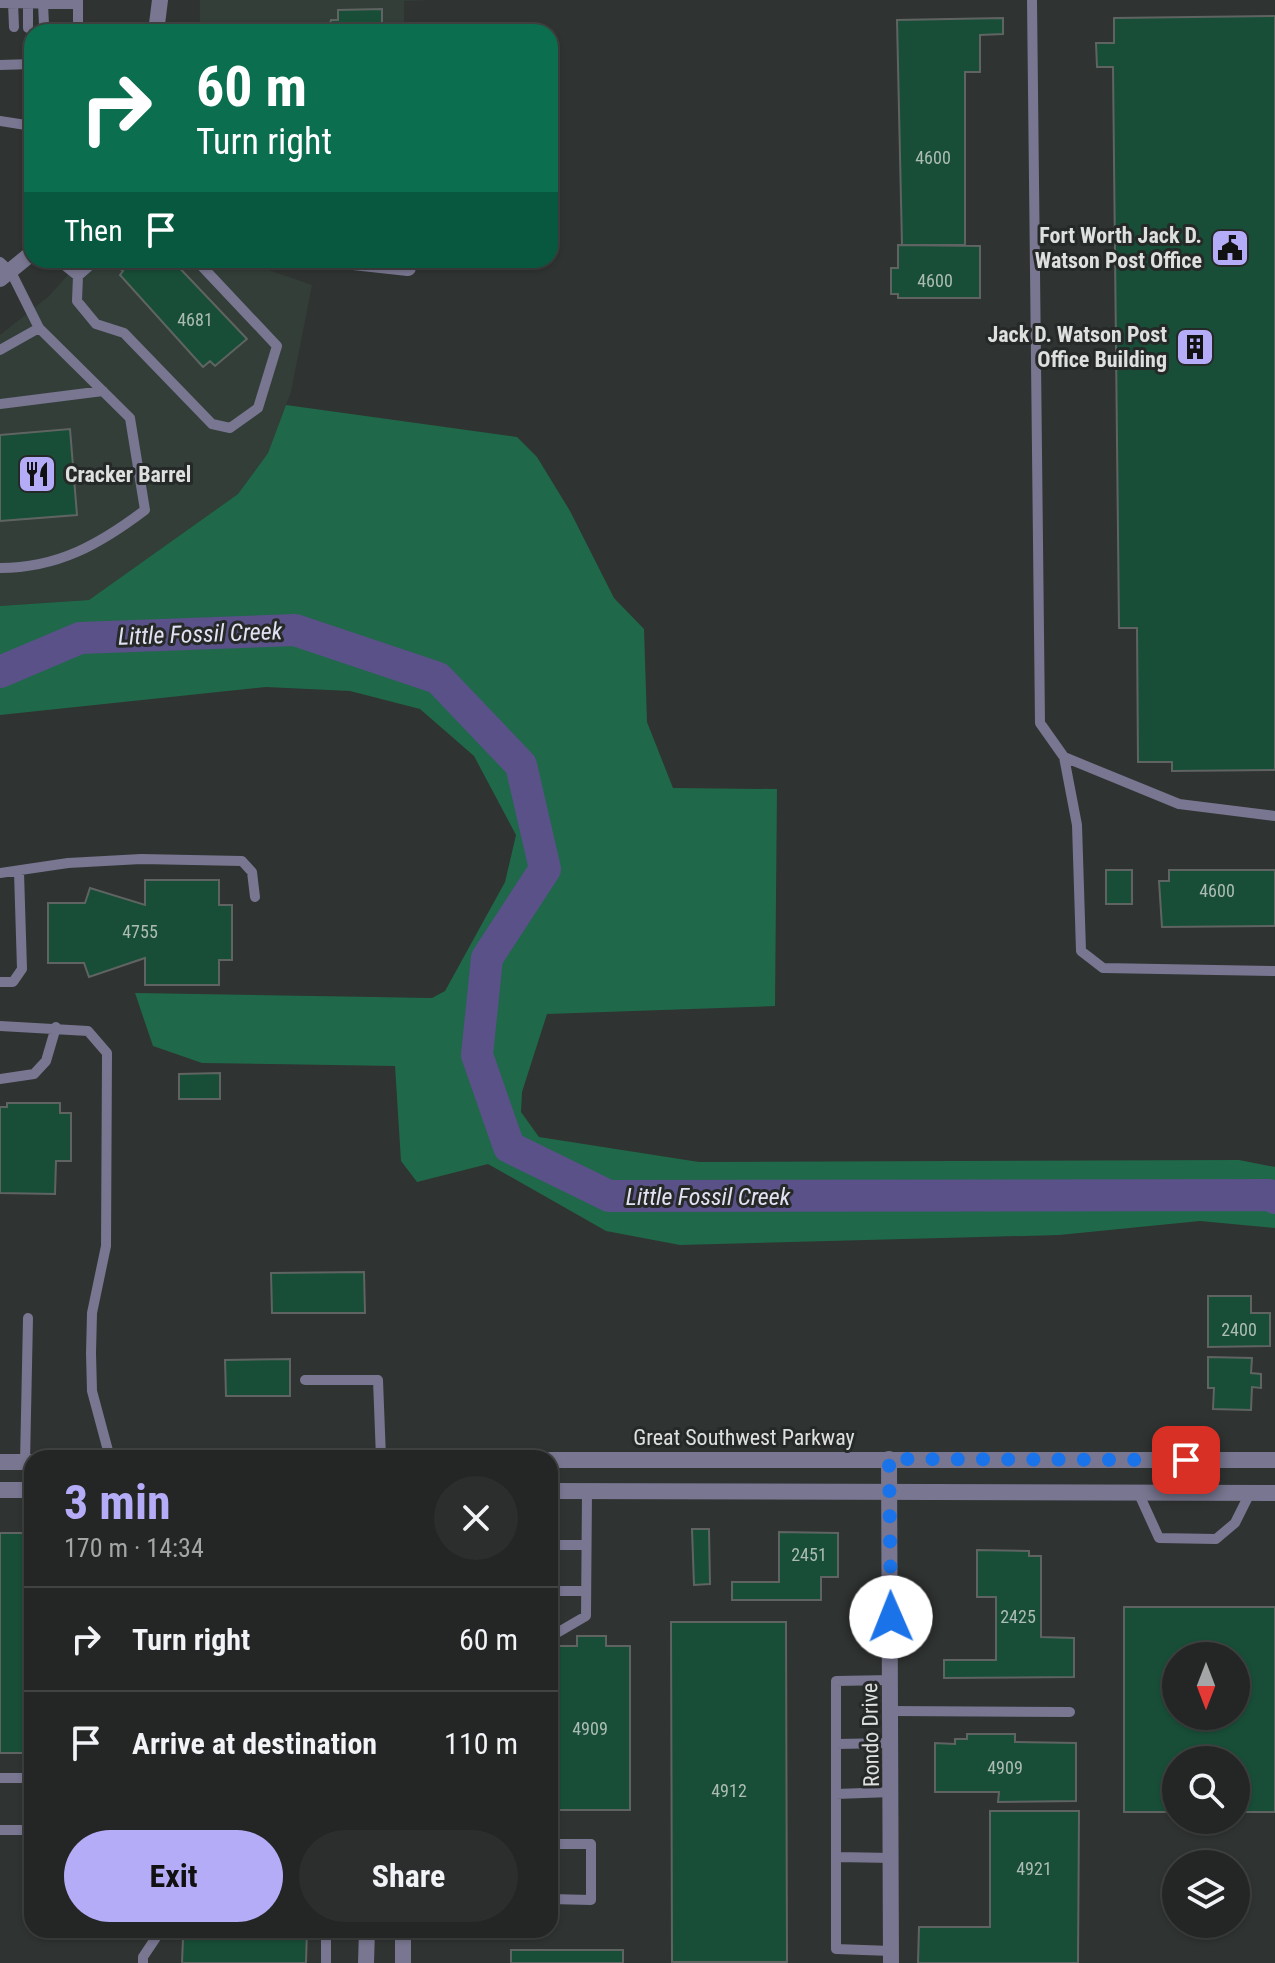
<!DOCTYPE html>
<meta charset="utf-8">
<style>
:root{--surface:#232625;--page:#2b2e2d;--text:#f1f3f6;--muted:#a3a5a7;--line:#404342;--accent:#b5acf8}
body{margin:0;font-family:"Roboto Condensed",sans-serif;background:var(--page);color:var(--text);height:100vh;display:flex;flex-direction:column;font-size:30px;white-space:nowrap}
*{box-sizing:border-box;margin:0}
p{font-size:26px;color:var(--muted)}
.icon{flex:none;width:44px;height:44px;fill:none;stroke:currentColor;stroke-width:2;stroke-linecap:round;stroke-linejoin:round}
.map{position:relative;flex:1;overflow:hidden}
.details{position:absolute;left:24px;top:1450px;width:534px;height:488px;display:flex;flex-direction:column;background:var(--surface);border-radius:24px;box-shadow:0 2px 6px #0004,0 0 0 2px var(--line)}
.details>*{flex:none}
.top-card{position:absolute;left:24px;top:24px;width:534px;height:244px;border-radius:24px;box-shadow:0 2px 6px #0004,0 0 0 2px var(--line);background:#0b6e4f;color:#fff;overflow:hidden}
.needle{width:52px;rotate:180deg}
.buttons{position:absolute;left:1162px;top:1642px;display:grid;gap:16px}
.buttons a{display:grid;place-items:center;width:88px;height:88px;border-radius:50%;background:var(--surface);box-shadow:0 2px 6px #0004,0 0 0 2px var(--line);font-size:40px}
.pin{position:absolute;display:grid;place-items:center;width:68px;height:68px;color:#fff;margin:-34px;border-radius:16px;box-shadow:0 4px 12px #0006}
.me{position:absolute;width:88px;margin:-44px;rotate:359deg;stroke-linejoin:round;filter:drop-shadow(0 0 6px #0008)}
.turn{display:flex;align-items:center;gap:28px;height:168px;padding:0 40px;font-size:36px}
.turn .icon{width:104px;height:104px;stroke-width:2.5}
.turn b{display:block;font-size:56px;line-height:68px}
.then{display:flex;align-items:center;height:76px;padding:0 40px;background:#0003;gap:16px;font-size:30px}
.round{display:grid;place-items:center;flex:none;width:84px;height:84px;border-radius:42px;background:var(--page)}
.overview{display:flex;align-items:center;justify-content:space-between;height:136px;padding:0 40px}
h1{font-size:48px;font-weight:700;line-height:60px;color:var(--accent)}
.cta{display:flex;gap:16px;margin-top:auto;padding:16px 40px}
.cta a{flex:1;height:92px;border-radius:48px;background:var(--accent);color:#111;font-size:32px;font-weight:700;line-height:92px;text-align:center}
.cta a+a{background:var(--page);color:var(--text)}
ul{padding:0;list-style:none}
li{display:flex;align-items:center;gap:24px;height:104px;padding:0 40px;border-top:2px solid var(--line)}
li div{flex:1}
li b{display:block;font-size:30px}
li em{font-style:normal}
.map>svg:first-child{display:block}
.built{fill:#333e38}
.green{fill:#20684a}
.lines{fill:none;stroke-linecap:round;stroke-linejoin:round}
.river{stroke:#595188;stroke-width:32}
.building{fill:#184e38;stroke:#5f6462;stroke-width:2;fill-rule:evenodd}
.service{stroke:#787690;stroke-width:10}
.minor{stroke:#787690;stroke-width:16}
.tertiary{stroke:#787690;stroke-width:16}
.route{stroke:#1a73e8;stroke-width:14;stroke-dasharray:0 25.2}
.labels{text-anchor:middle;stroke-width:6;stroke-linejoin:round;paint-order:stroke}
.number-label{font-size:18px;fill:#acbcb4}
.poi-label{font-size:22px;font-weight:bold;fill:#dde0de;stroke:#252927;text-anchor:end}
.street-label{font-size:22px;fill:#dde0de;stroke:#252927}
.water-label{font-size:24px;font-style:italic;fill:#e3e2f3;stroke:#252927}
</style>
<div class="map">
<svg width="1275" height="1963" viewBox="0 0 1275 1963">
<rect width="100%" height="100%" fill="#2f3331"/>
<path class="built" d="M200,0H433L404,1V32H200Z
M81,260H240L312,285L291,392L268,453L238,494L89,600L0,606V335L49,296Z"/>
<path class="green" d="M286,405L517,437L537,457L570,511L614,598L644,629L647,722L673,788L777,789L775,1006L547,1014L522,1092L521,1112L539,1137L699,1162L1239,1160L1275,1167V1228L1200,1221L1059,1235L680,1245L606,1231L488,1164L417,1182L401,1161L395,1066L202,1063L153,1046L135,993L432,998L445,991L505,882L516,835L474,756L420,709L350,691L266,687L0,715V606L89,600L238,494L268,453Z"/>
<g class="lines">
<path class="river" d="M0,672L80,638L295,630L438,678L521,765L545,869L487,958L477,1055L509,1147L609,1196L1269,1195L1275,1198"/>
</g>
<path class="building" d="M382,9V32H328L331,20H338V10Z
M1275,16V770L1172,771V762H1138L1137,628H1119L1113,67H1097L1096,43H1114V18Z
M1003,18V34L980,35V72H965V245H902L897,20Z
M898,245L980,246V298H898V294H891V268H898Z
M123,260H172L247,339L215,366L210,361L203,367L120,275L123,271L120,269L127,263Z
M70,429L77,515L0,521V435Z
M1106,870H1132V904H1106Z
M1169,870H1275V926L1162,927L1159,881H1169Z
M145,880H219V905H232V960H219V985H145V958L89,977L84,963H48V903H85L90,888L145,905Z
M220,1073V1099H179V1074Z
M7,1103H60V1113H71V1161H56L55,1194L0,1193V1107H7Z
M364,1272L365,1313H272L271,1273Z
M1208,1296H1251V1313H1270V1346L1208,1347Z
M1208,1357L1252,1358L1251,1373L1261,1374V1388L1252,1387L1251,1410L1213,1409L1214,1388H1208Z
M290,1359V1396H226L225,1360Z
M692,1529H709L710,1584L694,1585Z
M779,1532L838,1533V1577H821V1600H732V1582H779Z
M0,1533H32V1768H26V1753H0Z
M977,1550L1029,1551V1556H1041V1637L1074,1638V1677L944,1678V1660H996V1597H977Z
M1124,1607H1275V1812H1236V1760H1176V1812H1124ZM1176,1656H1236V1716H1176Z
M671,1622H786L787,1962H672Z
M577,1636H606V1646H630V1810H550V1646H577Z
M967,1734H1015V1742L1076,1743V1801L998,1802L999,1792H935V1743L955,1744V1739H967Z
M990,1811H1079L1078,1963H918L919,1927H990Z
M242,1930H307L306,1963H182L183,1938L242,1939Z
M511,1950H623V1963H511Z"/>
<g class="lines">
<path class="service" d="M78,0V32
M1032,0L1040,723L1064,757L1179,804L1275,816
M0,3L78,4
M13,3L14,27
M28,3V28
M43,3L44,25
M156,31L293,29V32
M0,65L32,64
M0,121L32,126
M58,260L78,276
M96,260L78,276L77,301L96,324L124,333L212,424L230,428L258,408L277,346L196,260
M0,262L11,272L39,328L130,418L145,510C100,544 58,568 0,568
M0,350L39,328
M0,404L103,391
M1064,757L1077,825L1081,951L1103,968L1275,971
M0,873L68,863L141,859L242,861L252,872L255,897
M0,982H13L22,969L19,872
M0,1026L88,1031L107,1053L106,1246L92,1313L91,1353L92,1391L110,1458
M0,1079L34,1074L46,1061L56,1027
M305,1380H378L381,1458
M25,1462L28,1318
M1138,1492L1159,1538L1216,1539L1235,1523L1250,1493
M550,1545H586
M550,1591H586
M550,1637L586,1616L587,1491
M892,1711L1070,1712
M836,1744L892,1743
M0,1778H32
M836,1794L892,1792
M0,1830H32
M550,1844H591V1900L550,1899
M836,1857L893,1858
M326,1930V1963
M891,1951L836,1949V1681L891,1680
M143,1963V1957L161,1930"/>
<path class="minor" d="M156,32L160,0
M335,260L408,268
M0,279L32,253
M889,1459L891,1963
M403,1930V1963
M366,1963L367,1930"/>
<path class="tertiary" d="M550,1460H1275
M0,1462H32
M0,1490H32
M550,1491L1275,1493"/>
</g>
<g class="lines">
<path class="route" d="M891,1617L889,1459L1186,1460"/>
</g>
<defs>
<symbol id="civic-square" viewBox="-11 -11 22 22"><rect x="-9" y="-9" width="18" height="18" rx="4" fill="#b5acf8" stroke="#252927"/><path d="M-.6-6.5H3V-4.5H.6V-3L4-1V1h2V6H-6V1h2V-1L-.6-3ZM-1.2 2.5V6h2.4V2.5Z" fill="#111"/></symbol>
<symbol id="building-square" viewBox="-11 -11 22 22"><rect x="-9" y="-9" width="18" height="18" rx="4" fill="#b5acf8" stroke="#252927"/><path d="M-4-6H4V6H1V3H-1V6H-4ZM-2.5-4.3h1.7v1.8h-1.7ZM.8-4.3h1.7v1.8H.8ZM-2.5-1h1.7V.8h-1.7ZM.8-1h1.7V.8H.8Z" fill="#111"/></symbol>
<symbol id="restaurant-square" viewBox="-11 -11 22 22"><rect x="-9" y="-9" width="18" height="18" rx="4" fill="#b5acf8" stroke="#252927"/><path d="M-5-6h1v4h1v-4h1v4h1v-4h1v5L-1.5 .5V6h-2V.5L-5-1ZM5-6V6H3V1.5H1.5Q1.5-4 5-6Z" fill="#111"/></symbol>
</defs>
<g fill-rule="evenodd">
<use href="#civic-square" x="1208" y="226" width="44" height="44"/>
<use href="#building-square" x="1173" y="325" width="44" height="44"/>
<use href="#restaurant-square" x="15" y="452" width="44" height="44"/>
</g>
<g class="labels">
<g class="number-label">
<text x="933" y="164">4600</text>
<text x="935" y="287">4600</text>
<text x="195" y="326">4681</text>
<text x="1217" y="897">4600</text>
<text x="140" y="938">4755</text>
<text x="1239" y="1336">2400</text>
<text x="809" y="1561">2451</text>
<text x="1018" y="1623">2425</text>
<text x="590" y="1735">4909</text>
<text x="1005" y="1774">4909</text>
<text x="729" y="1797">4912</text>
<text x="1034" y="1875">4921</text>
</g>
<g class="poi-label">
<text x="1202" y="243">Fort Worth Jack D.<tspan x="1202" dy="25">Watson Post Office</tspan></text>
<text x="1167" y="342">Jack D. Watson Post<tspan x="1167" dy="25">Office Building</tspan></text>
<text x="65" y="482" text-anchor="start">Cracker Barrel</text>
</g>
<g class="street-label">
<text x="744" y="1445">Great Southwest Parkway</text>
<text transform="translate(870 1735) rotate(-91)" y="8">Rondo Drive</text>
</g>
<g class="water-label">
<text transform="translate(200 634) rotate(-2)" y="8">Little Fossil Creek</text>
<text x="708" y="1205">Little Fossil Creek</text>
</g>
</g>
</svg>
<div class="buttons">
<a><svg class="needle" viewBox="-14 -14 28 28"><path d="M0-13l5 13h-10z" fill="#e53935"/><path d="M0 13l5-13h-10z" fill="#a3a5a7"/></svg></a>
<a><svg class="icon" aria-label="search" viewBox="0 0 24 24"><circle cx="10" cy="10" r="6"/><path d="M15 15l6 6"/></svg></a>
<a><svg class="icon" aria-label="layers" viewBox="0 0 24 24"><path d="M12 4l9 5-9 5-9-5zM3 14l9 5 9-5"/></svg></a>
</div>
<div class="pin" style="left:1186px;top:1460px;background:#d93025"><svg class="icon" aria-label="arrive" viewBox="0 0 24 24"><path d="M6 21V4h12l-3 4 3 4H6"/></svg></div>
<svg class="me" style="left:891px;top:1617px" viewBox="-20 -20 40 40"><circle r="19" fill="#fff"/><path d="M0-13L10 11 0 6-10 11z" fill="#1a73e8"/></svg>
<div class="top-card">
<div class="turn"><svg class="icon" aria-label="right" viewBox="0 0 24 24"><path d="M7 20v-9h11M14 6l5 5-5 5"/></svg><div><b>60 m</b>Turn right</div></div>
<div class="then">Then<svg class="icon" aria-label="arrive" viewBox="0 0 24 24"><path d="M6 21V4h12l-3 4 3 4H6"/></svg></div>
</div>
<section class="details">
<div class="overview"><div><h1>3 min</h1><p>170 m · 14:34</p></div><a class="round"><svg class="icon" aria-label="close" viewBox="0 0 24 24"><path d="M6 6l12 12M18 6L6 18"/></svg></a></div>
<ul>
<li><svg class="icon" aria-label="right" viewBox="0 0 24 24"><path d="M7 20v-9h11M14 6l5 5-5 5"/></svg><div><b>Turn right</b></div><em>60 m</em></li>
<li><svg class="icon" aria-label="arrive" viewBox="0 0 24 24"><path d="M6 21V4h12l-3 4 3 4H6"/></svg><div><b>Arrive at destination</b></div><em>110 m</em></li>
</ul>
<div class="cta"><a>Exit</a><a>Share</a></div>
</section>
</div>
